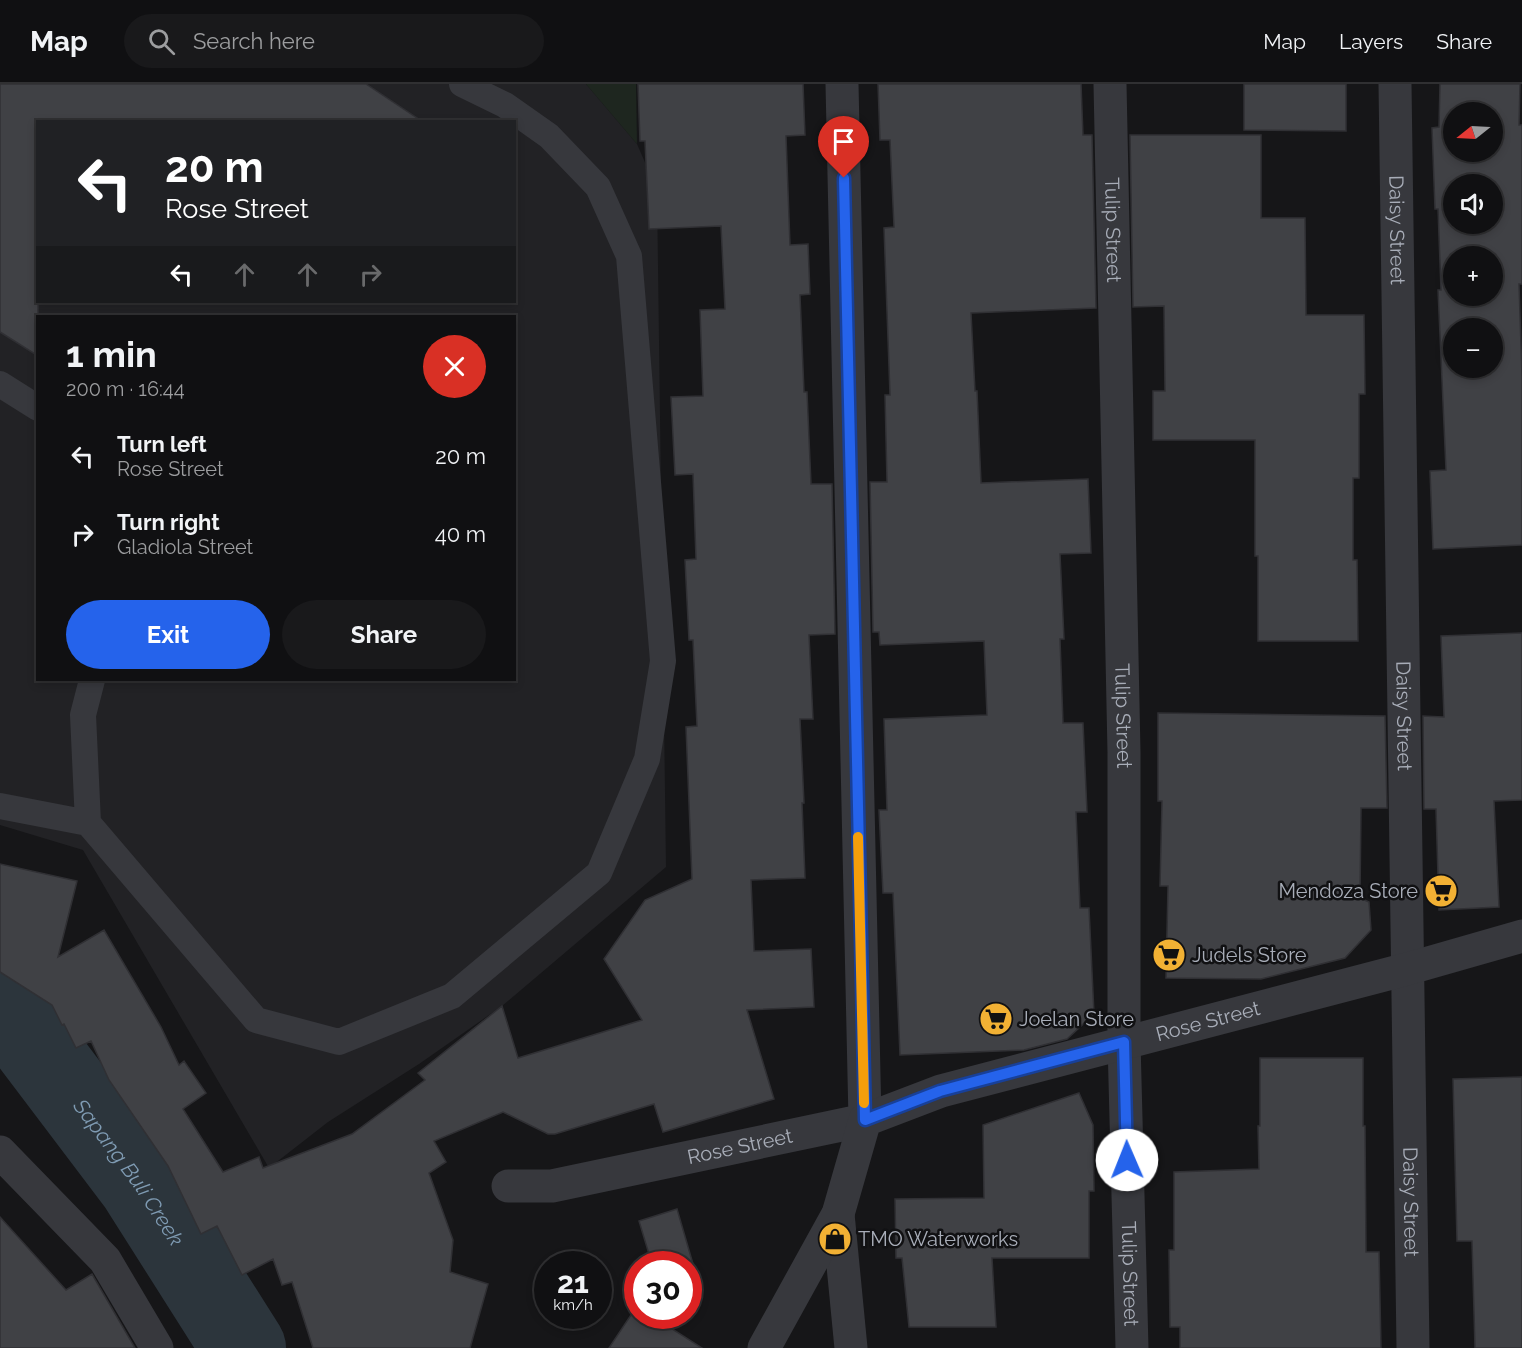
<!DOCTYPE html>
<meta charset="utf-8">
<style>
:root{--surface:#101012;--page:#19191b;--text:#f1f3f6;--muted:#9c9d9f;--line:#303032;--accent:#2563eb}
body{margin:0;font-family:Raleway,sans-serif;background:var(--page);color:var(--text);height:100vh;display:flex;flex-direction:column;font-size:22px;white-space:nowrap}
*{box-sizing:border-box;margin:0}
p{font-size:20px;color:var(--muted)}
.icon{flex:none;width:33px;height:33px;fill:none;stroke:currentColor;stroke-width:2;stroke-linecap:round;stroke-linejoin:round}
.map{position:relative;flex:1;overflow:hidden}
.side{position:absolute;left:36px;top:231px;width:480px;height:366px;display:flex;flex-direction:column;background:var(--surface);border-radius:0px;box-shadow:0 3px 9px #0003,0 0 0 2px var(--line)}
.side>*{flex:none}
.top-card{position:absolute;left:36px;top:36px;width:480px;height:183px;border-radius:0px;box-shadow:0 3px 9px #0003,0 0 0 2px var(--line);background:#202124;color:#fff;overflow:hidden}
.needle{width:39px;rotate:252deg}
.tools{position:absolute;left:1443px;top:18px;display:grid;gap:12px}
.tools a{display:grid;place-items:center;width:60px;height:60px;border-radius:50%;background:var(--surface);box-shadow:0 3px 9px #0003,0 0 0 2px var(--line);font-size:30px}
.speed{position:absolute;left:534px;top:1167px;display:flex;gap:12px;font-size:30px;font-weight:700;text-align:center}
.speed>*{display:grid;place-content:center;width:78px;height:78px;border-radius:50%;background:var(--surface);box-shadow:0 3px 9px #0003,0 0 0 2px var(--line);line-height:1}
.speed small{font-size:15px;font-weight:400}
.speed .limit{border:9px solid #d22;background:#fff;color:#111}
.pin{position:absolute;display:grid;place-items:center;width:51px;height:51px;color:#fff;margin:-62px -26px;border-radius:50% 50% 50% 0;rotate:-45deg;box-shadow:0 0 6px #0007}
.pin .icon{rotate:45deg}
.me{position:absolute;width:66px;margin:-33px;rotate:359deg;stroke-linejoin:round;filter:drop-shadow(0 0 4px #0008)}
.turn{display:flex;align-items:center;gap:21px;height:126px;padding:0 30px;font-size:27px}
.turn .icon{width:78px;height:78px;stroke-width:2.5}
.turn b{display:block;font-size:42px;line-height:51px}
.lanes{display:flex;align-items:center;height:57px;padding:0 30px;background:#0003;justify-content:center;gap:30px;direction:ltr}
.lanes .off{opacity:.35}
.round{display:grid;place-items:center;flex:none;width:63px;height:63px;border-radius:32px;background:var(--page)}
.head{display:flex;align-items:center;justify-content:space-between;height:102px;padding:0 30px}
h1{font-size:36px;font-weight:700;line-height:45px}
.cta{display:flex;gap:12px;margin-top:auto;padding:12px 30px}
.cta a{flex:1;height:69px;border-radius:36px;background:var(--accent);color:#fff;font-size:24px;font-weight:700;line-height:69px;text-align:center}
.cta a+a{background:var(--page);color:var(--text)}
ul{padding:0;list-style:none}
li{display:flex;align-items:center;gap:18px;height:78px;padding:0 30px}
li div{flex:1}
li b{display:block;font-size:22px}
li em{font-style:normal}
header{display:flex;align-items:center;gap:36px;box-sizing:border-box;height:84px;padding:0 30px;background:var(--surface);border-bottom:2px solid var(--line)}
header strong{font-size:28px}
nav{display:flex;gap:33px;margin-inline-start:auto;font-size:21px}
.search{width:420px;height:54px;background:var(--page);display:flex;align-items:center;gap:15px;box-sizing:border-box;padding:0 21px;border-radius:33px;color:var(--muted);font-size:22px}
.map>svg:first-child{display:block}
.built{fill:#222225;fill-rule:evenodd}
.green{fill:#1e261f}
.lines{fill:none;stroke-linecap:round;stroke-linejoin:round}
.river{stroke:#2c353c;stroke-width:84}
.building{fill:#404145;stroke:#303034;stroke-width:1.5;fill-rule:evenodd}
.service{stroke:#37383d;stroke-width:26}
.pedestrian{stroke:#37383d;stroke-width:33}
.minor{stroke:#37383d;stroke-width:33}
.tertiary{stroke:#37383d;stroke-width:33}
.route-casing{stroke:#184099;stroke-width:15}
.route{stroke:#2563eb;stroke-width:10}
.slow{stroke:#f59e0b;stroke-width:10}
.labels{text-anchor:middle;stroke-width:5;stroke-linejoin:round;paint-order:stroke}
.street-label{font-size:20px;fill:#a8adb8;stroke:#111113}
.poi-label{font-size:20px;fill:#a8adb8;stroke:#111113;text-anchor:start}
.water-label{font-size:21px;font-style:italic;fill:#7f9bb3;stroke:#111113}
</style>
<header>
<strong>Map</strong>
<div class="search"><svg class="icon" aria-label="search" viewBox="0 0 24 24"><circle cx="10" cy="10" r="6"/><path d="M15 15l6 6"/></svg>Search here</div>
<nav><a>Map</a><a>Layers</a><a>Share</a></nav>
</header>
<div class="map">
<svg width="1522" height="1264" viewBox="0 0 1522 1264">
<rect width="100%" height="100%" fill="#161618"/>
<path class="built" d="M0,0H586L637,60L657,106L666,783L502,922L419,980L328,1038L269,1084L83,766L0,741ZM38,38H514V218H38ZM38,232H514V596H38Z"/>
<path class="green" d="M586,0H636L637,60Z"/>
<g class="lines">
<path class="river" id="s1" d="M0,927L16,936L140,1100L244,1264"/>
</g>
<path class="building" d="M0,0H366L423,38H38V272L0,248Z
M638,0H803L805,51L786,52L790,161L808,160L810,210L800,211L804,308H807L811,400H832L835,550L809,551L813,635H800L804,719H802L805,794L751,796L754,867L811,865L814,923L747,926L774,1015L663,1048L654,1020L555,1050H548L503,1028L434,1057L446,1078L429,1089L453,1156L450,1188L488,1200L470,1264H313L292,1198L282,1201L273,1175L242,1191L217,1142L201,1150L168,1082L109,996L91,957L76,964L64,940L62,941L52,921L0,888V780L77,797L58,873L104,846L161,943L179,981L184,977L206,1009L183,1025L223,1088L259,1073L263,1084L352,1050L425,996L418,989L502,922L518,974L642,936L604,875L645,816L692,795L686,643L697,642L693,556H689L685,476L696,475L693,390L675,391L671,313L703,312L700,226L725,225L721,142L649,145L645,57H640Z
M878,0H1081L1083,51H1092L1096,224L971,229L975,307H977L981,399L1088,395L1091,469L1060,470L1064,555H1060L1063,639H1083L1087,728H1076L1080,824H1089L1094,930L1067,955L1024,966L900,971L893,809H883L879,726H887L884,635L987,631L984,557L880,561L879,548H873L870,398H887L885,311H890L884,144L894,143L890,56H880Z
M1244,0H1346V47L1244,46Z
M1440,0H1520L1519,41H1522V200H1519L1522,292V461L1433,465L1430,387L1446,386L1438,206H1441L1438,125H1435L1432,44L1439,43ZM1454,28H1492V68H1454ZM1454,100H1492V140H1454ZM1454,172H1492V212H1454ZM1454,244H1492V284H1454Z
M1130,51H1261V134H1305L1306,231H1364L1365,310H1359V394H1353V476H1357L1358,557H1258V472H1255V356H1153V307H1165L1164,222L1133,223Z
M1522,549V716L1494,717L1499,823L1439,826L1436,725H1424L1423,632L1444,633L1441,552Z
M1158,629L1385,632L1387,724H1361L1360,814L1369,818L1371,846L1345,874L1261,895L1166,894L1168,802H1160L1162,717H1158Z
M1260,974H1363V1042H1365L1366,1168H1379L1381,1264H1180V1243H1170L1169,1166H1174V1088L1259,1085L1258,1042H1260Z
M1522,993V1264H1475L1472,1157H1457L1453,995Z
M1079,1009L1093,1041L1094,1107H1089V1174H992L996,1243H909L902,1174H896L895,1115L984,1114L983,1041Z
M677,1125L693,1180L688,1181L652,1180L639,1137Z
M0,1133L66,1206L92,1190L135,1264H0Z
M637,1222L638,1232H652L702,1264H609Z"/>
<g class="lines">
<path class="service" d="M0,300L38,324
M92,596L83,631L88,739L256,936L339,958L452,912L599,789L647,675L663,577L629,172L598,103L549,52L505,21L462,0
M0,722L88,739"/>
<path class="pedestrian" d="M0,1068L105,1176L157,1264"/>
<g class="minor">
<path id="s2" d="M1110,0L1124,668V958L1132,1264"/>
<path id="s3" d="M1395,0L1413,1264"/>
<path id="s4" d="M508,1102H552L865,1036L842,0"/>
<path d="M838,1130L851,1264"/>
</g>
<path class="tertiary" id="s5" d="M764,1264L838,1130L865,1036L941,1007L1407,885L1522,852"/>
</g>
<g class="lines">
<defs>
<path id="route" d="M844,94L865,1036L940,1007L1124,958L1127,1076"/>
</defs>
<use href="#route" class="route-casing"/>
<use href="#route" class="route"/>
<path class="slow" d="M858,753L864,1019"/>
</g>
<defs>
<symbol id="supermarket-disc" viewBox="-11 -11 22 22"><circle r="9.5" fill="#f2b134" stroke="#111113"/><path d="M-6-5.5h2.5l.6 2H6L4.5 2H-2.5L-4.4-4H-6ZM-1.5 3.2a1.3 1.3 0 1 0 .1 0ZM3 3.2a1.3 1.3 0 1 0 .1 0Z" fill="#111"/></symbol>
<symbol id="shop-disc" viewBox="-11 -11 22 22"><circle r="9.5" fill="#f2b134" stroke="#111113"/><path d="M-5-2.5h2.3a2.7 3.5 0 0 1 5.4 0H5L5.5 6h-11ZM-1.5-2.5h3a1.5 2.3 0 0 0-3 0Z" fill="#111"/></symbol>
</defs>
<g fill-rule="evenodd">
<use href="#supermarket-disc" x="1422" y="788" width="38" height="38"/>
<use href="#supermarket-disc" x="1150" y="852" width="38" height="38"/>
<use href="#supermarket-disc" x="977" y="916" width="38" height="38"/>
<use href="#shop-disc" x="816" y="1136" width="38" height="38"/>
</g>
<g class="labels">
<g class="street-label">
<text dy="7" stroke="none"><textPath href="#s2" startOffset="146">Tulip Street</textPath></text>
<text dy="7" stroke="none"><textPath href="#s3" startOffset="146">Daisy Street</textPath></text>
<text dy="7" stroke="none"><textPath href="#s2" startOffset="632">Tulip Street</textPath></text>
<text dy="7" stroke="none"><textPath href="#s3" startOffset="632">Daisy Street</textPath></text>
<text dy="7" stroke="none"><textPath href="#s5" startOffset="608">Rose Street</textPath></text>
<text dy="7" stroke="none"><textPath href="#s4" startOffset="236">Rose Street</textPath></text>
<text dy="7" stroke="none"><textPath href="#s3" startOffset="1118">Daisy Street</textPath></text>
<text dy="7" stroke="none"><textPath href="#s2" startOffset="1190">Tulip Street</textPath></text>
</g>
<g class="poi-label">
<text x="1418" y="814" text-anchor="end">Mendoza Store</text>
<text x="1192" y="878">Judels Store</text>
<text x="1019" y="942">Joelan Store</text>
<text x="858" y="1162">TMO Waterworks</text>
</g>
<g class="water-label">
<text dy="7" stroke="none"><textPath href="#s1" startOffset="208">Sapang Buli Creek</textPath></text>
</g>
</g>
</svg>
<div class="tools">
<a><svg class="needle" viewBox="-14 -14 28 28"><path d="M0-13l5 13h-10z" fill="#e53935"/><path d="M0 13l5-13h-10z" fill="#9c9d9f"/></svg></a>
<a><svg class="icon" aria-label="sound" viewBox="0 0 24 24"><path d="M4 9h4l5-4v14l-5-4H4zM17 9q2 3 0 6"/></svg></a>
<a>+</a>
<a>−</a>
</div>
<div class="speed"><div>21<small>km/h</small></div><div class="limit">30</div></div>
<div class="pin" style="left:844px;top:94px;background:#d93025"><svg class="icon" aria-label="arrive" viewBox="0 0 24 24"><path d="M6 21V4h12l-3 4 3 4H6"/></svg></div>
<svg class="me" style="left:1127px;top:1076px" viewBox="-20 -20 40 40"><circle r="19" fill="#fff"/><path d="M0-13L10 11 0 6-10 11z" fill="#2563eb"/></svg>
<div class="top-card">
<div class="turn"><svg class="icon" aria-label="left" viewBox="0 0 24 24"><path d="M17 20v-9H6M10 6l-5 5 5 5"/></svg><div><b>20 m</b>Rose Street</div></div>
<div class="lanes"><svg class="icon" aria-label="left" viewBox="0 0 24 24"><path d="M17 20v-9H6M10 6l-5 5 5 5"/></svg><svg class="icon off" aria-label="ahead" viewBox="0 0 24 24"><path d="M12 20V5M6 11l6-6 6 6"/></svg><svg class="icon off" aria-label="ahead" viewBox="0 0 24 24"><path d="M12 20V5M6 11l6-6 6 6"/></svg><svg class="icon off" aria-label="right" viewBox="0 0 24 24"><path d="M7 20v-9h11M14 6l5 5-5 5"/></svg></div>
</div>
<section class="side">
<div class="head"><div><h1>1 min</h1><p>200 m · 16:44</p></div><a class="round" style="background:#d93025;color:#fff"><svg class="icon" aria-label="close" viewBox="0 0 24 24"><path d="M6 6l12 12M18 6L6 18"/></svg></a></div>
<ul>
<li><svg class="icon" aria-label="left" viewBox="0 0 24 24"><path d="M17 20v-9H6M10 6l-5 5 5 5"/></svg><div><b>Turn left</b><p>Rose Street</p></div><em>20 m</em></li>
<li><svg class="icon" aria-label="right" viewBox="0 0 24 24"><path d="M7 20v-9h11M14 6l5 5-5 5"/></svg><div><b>Turn right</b><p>Gladiola Street</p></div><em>40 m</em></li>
</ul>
<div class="cta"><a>Exit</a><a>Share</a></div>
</section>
</div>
